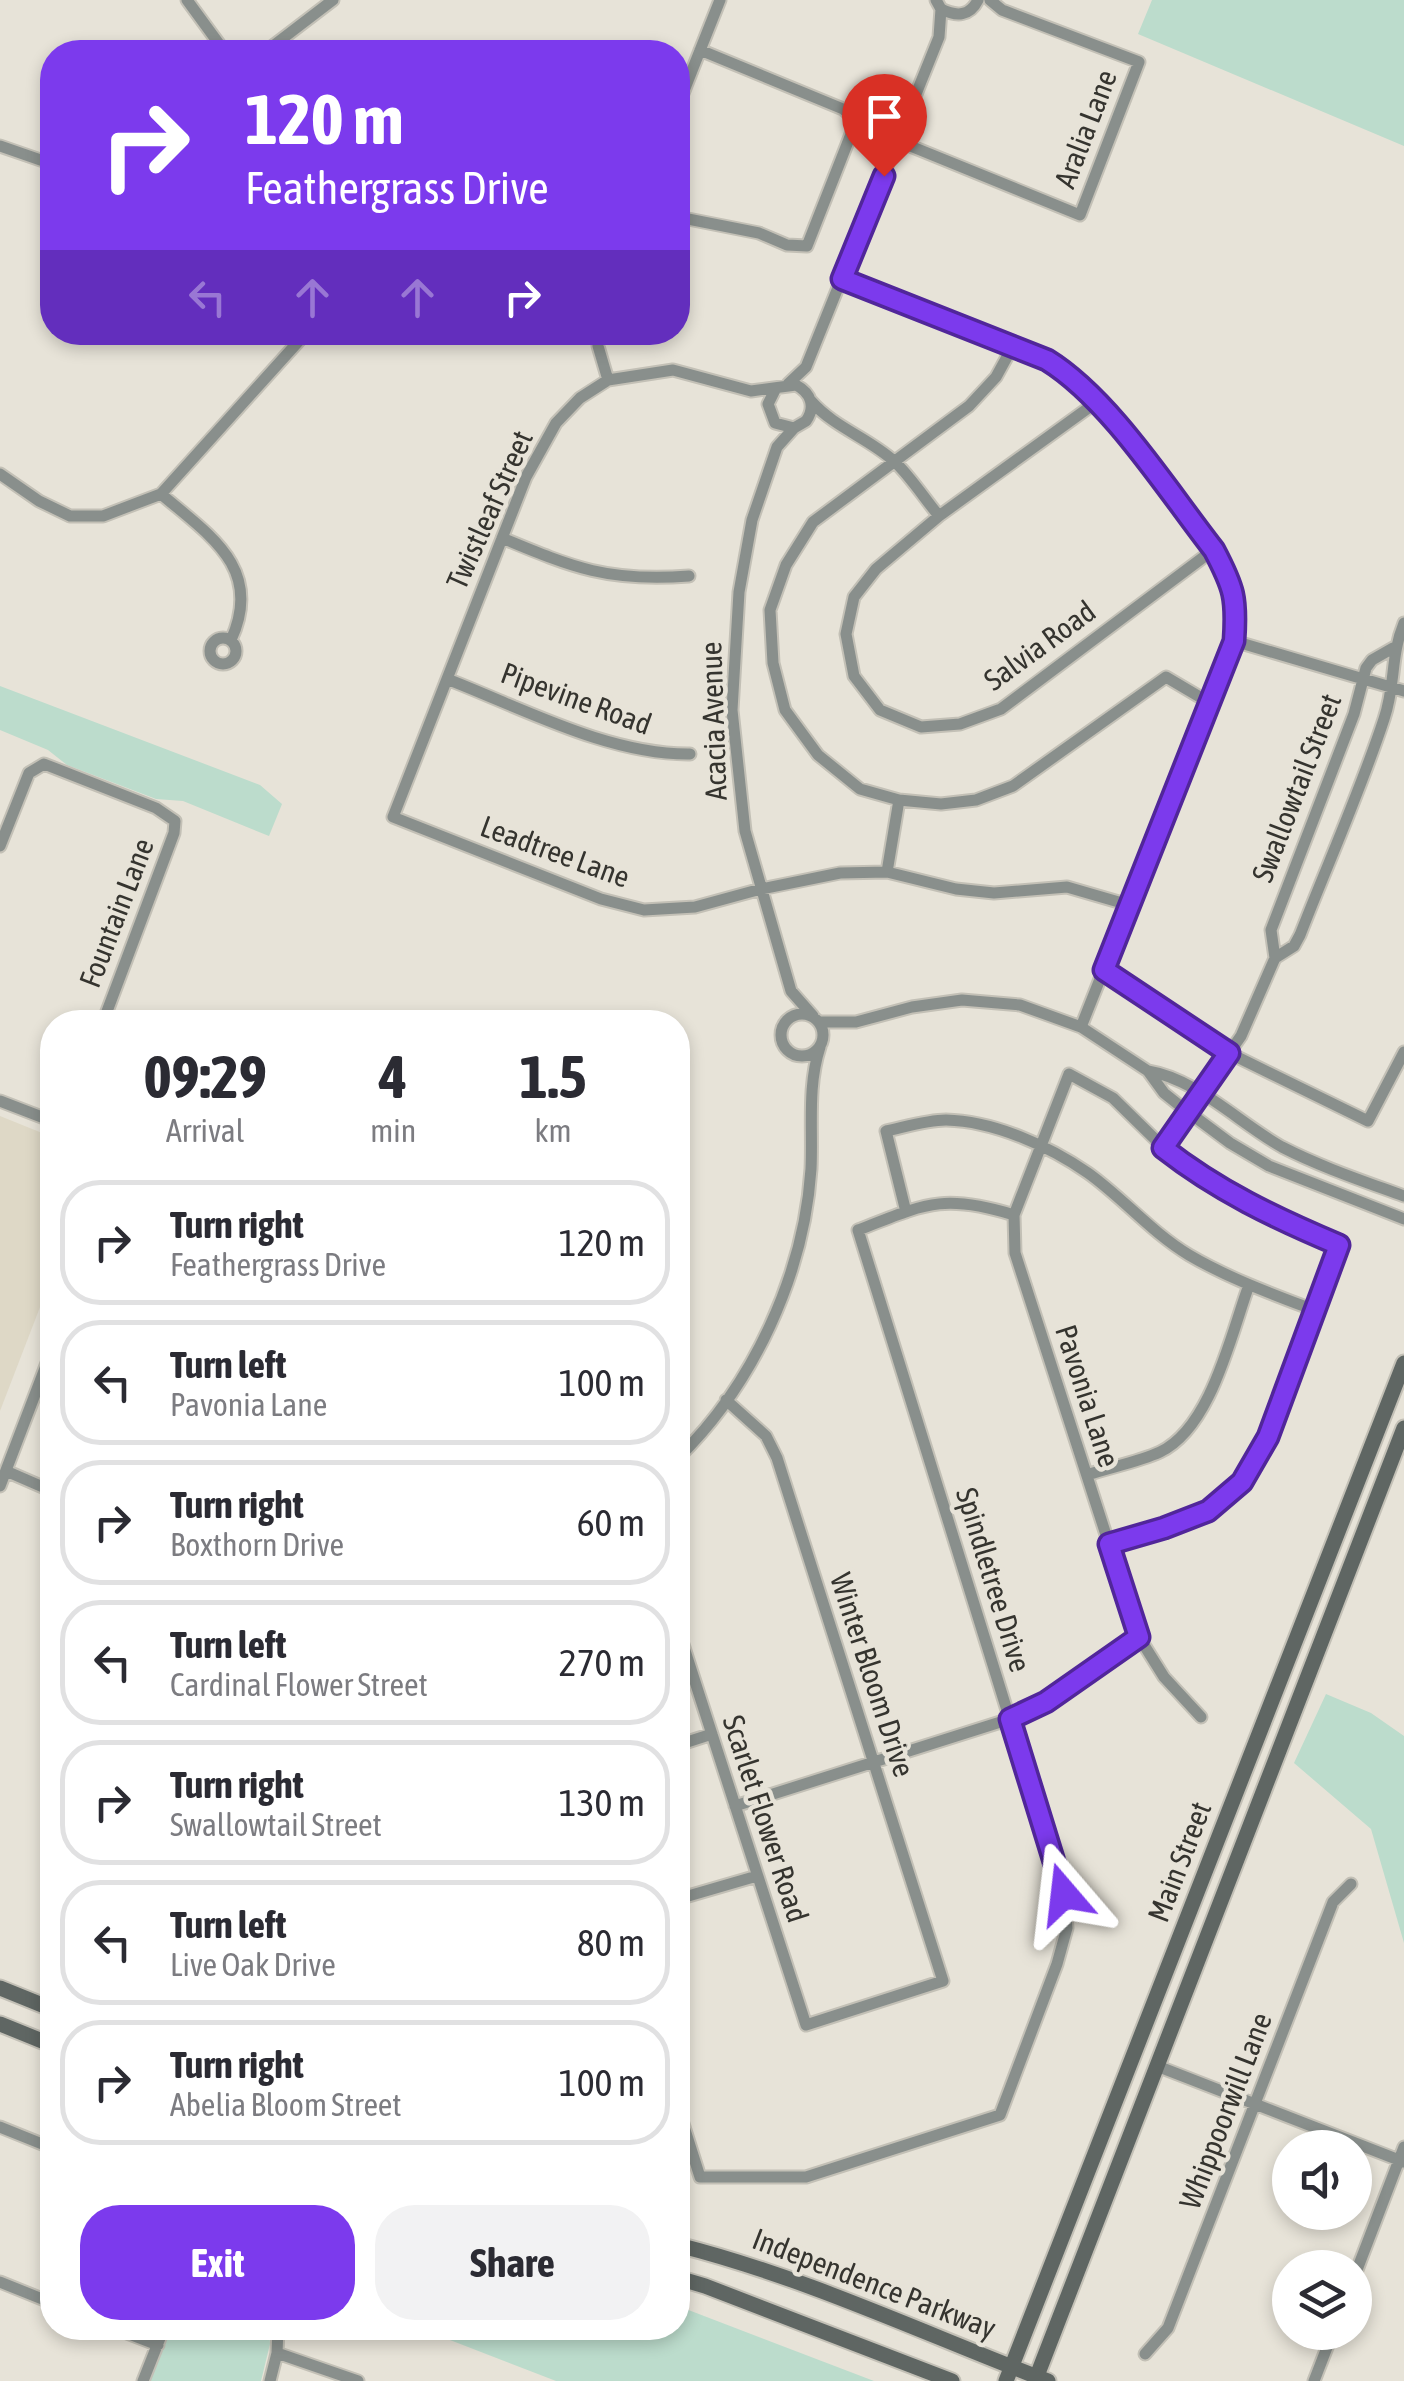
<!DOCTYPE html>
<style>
:root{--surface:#fff;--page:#f2f2f3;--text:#2b2b33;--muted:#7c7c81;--line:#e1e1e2;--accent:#7c3aed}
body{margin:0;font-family:"Asap Condensed",sans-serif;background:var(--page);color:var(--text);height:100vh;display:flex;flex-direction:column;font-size:38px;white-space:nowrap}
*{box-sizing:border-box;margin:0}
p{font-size:32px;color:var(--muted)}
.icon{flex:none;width:55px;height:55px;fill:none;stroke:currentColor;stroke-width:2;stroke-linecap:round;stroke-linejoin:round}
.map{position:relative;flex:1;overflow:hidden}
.side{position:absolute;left:40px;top:1010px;width:650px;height:1330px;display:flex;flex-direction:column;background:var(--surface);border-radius:40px;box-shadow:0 5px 15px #0003}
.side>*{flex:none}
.banner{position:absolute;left:40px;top:40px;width:650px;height:305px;border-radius:40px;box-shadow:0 5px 15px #0003;background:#7c3aed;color:#fff;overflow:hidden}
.buttons{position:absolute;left:1272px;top:2130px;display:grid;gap:20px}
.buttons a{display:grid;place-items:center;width:100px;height:100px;border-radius:50%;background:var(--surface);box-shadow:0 5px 15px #0003;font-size:50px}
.pin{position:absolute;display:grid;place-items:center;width:85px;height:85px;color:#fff;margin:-102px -42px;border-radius:50% 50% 50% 0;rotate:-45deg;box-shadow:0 0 10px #0007}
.pin .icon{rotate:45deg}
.me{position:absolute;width:110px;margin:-55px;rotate:343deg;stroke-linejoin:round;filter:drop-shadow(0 0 8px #0008)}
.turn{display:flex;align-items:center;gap:35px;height:210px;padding:0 40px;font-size:45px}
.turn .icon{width:130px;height:130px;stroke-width:2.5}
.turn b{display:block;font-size:70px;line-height:85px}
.lanes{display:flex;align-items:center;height:95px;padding:0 40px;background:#0003;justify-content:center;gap:50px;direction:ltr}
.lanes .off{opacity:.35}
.eta{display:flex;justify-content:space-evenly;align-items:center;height:170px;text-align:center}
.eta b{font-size:60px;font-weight:700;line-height:70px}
.action{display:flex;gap:20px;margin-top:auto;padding:20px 40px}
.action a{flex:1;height:115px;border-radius:40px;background:var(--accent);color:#fff;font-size:40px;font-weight:700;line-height:115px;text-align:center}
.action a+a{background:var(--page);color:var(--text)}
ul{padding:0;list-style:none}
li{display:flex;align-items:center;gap:30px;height:125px;margin:0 20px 15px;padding:0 20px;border:5px solid var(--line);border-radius:40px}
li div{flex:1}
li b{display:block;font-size:38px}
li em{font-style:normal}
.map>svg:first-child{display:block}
.built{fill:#ded8c6}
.green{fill:#bcdccc}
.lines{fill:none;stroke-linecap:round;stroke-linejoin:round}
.street-casing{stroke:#c3c0b6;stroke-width:15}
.secondary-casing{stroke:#c3c0b6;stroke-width:19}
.street{stroke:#898f8c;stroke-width:11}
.secondary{stroke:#5f6663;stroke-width:15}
.route-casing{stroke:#51269a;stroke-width:25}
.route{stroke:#7c3aed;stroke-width:18}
.labels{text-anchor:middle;stroke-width:9;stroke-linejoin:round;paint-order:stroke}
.street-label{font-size:30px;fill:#35342f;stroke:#e7e3d8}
</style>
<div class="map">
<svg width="1404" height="2381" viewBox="0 0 1404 2381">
<rect width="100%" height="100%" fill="#e7e3d8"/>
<path class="built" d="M0,1116L52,1137V1276L0,1411Z"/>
<path class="green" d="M1152,0H1404V146L1138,34Z
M0,686L260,785L282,804L269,836L183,801L156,799L67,765L48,750L0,730Z
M1326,1694L1371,1713L1404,1736V1943L1371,1829L1294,1763Z
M678,2306L874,2381H556L419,2328H678Z
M171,2328H269L270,2344L261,2381H149Z"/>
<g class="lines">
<defs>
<path id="street" d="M187,0L225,52
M936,0L941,9C957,17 970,16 978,0
M265,52L333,0
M678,106L720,0
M898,141L1080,215L1139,62L1002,10L990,0
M0,146L52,164
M678,217L759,233L787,245L807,246L853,129L852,117L843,109L700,50
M842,279L1047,360L1073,376L1098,401L1213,550L1237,601L1234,641L1081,1027
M598,332V346L608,380
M1013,346L996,377L969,406L813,522L786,565L770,610L773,663L785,710L818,755L860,789L899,800L941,804L976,800L1013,786L1166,677L1210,703
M788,384L806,367L939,37L941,9
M775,390L768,404L775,423L794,428L806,421C816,407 811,393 796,385L751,391L673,370L608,380L580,398L556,423L526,477L393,817L601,899L644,910L695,907L761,889L840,873L887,872L956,889L994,893L1067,887L1129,905
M811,401C835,428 867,437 894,461C911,477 924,498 939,516
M1098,401L939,516L876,569L854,597L846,634L854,676L880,710L921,727L960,724L1001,709L1213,550
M794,428L777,447L752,520L739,592L732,710L745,831L791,991L813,1016
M0,474L39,501L70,516H103L161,494L307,332
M161,494C209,535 264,568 231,640
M502,538C574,568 608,582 689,576
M210 651a13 13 0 1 1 26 0a13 13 0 1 1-26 0Z
M1234,641L1404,691
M447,679C522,708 609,755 690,754
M0,846L29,773L44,764L156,808L175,821L174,833L103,1022
M887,872L899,800
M1275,958L1271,930L1354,714L1366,668L1372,660L1393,648
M1104,969L1229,1053L1368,1121L1404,1052
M781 1035a21 21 0 1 1 42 0a21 21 0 1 1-42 0Z
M819,1022H856L912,1007L962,1000L1020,1005L1081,1027L1148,1071L1164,1093L1179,1105L1230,1143L1269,1166L1404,1219
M1148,1071C1197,1079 1239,1123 1282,1147C1321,1167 1363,1181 1404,1196
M0,1101L52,1121
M1163,1147L1241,1036L1275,958L1294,946L1300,935C1328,863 1360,792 1384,719C1396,684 1390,657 1404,623
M906,1212L886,1131C905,1127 927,1120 946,1120C994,1121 1049,1146 1088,1173C1123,1198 1151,1232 1189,1255C1228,1278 1272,1294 1314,1310
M678,1458C753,1385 804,1275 811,1169C813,1128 807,1087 820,1047
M6,1471L52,1491
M1087,1475C1111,1467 1138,1462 1160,1452C1211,1428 1231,1334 1249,1285
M0,1486L52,1350
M1109,1544L1164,1528L1208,1511L1242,1482L1268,1437L1339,1245L1260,1211L1202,1179L1163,1147L1113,1098L1069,1074L1014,1215L1015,1253L1139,1637L1164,1677L1201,1717
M678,1629L806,2025L943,1981L777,1458L766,1436L726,1400
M678,1745L712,1734
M735,1806L1010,1719L1046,1701L1139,1637
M678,1899L757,1876
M1157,2066L1404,2162
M678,2108L700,2177H806L1000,2115L1057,1964L1067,1928L1064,1894L858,1230C925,1204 943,1193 1014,1215
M0,2127L52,2148
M1355,2275L1404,2147
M0,2282L52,2303
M114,2328L158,2345
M277,2353L358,2381
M1145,2354L1168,2328L1333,1902L1351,1884
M143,2381L164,2328
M270,2381L277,2353L278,2328
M1314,2381L1333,2332"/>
<path id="secondary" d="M0,1988L52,2009
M0,2024L52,2045
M678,2245C805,2277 925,2334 1048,2381
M678,2278L705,2286L952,2381
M1006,2381L1404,1363
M1035,2381L1404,1428"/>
</defs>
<use href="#street" class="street-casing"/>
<use href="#secondary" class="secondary-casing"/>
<use href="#street" class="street"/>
<use href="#secondary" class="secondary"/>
</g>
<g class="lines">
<defs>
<path id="route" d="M884,176L842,279L1047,360C1110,399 1167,490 1214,550C1234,588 1237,598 1234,641L1104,970L1229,1053L1163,1148C1218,1191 1275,1218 1339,1245L1268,1437L1242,1482L1208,1511L1164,1528L1109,1544L1139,1637L1046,1702L1010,1719L1064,1894"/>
</defs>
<use href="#route" class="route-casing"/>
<use href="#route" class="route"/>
</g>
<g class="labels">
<g class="street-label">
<text transform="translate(1086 129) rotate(-69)" y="10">Aralia Lane</text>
<text transform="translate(490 510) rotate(-66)" y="10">Twistleaf Street</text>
<text transform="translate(1040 646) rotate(-36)" y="10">Salvia Road</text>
<text transform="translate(576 699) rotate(20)" y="10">Pipevine Road</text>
<text transform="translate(714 721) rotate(-92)" y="10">Acacia Avenue</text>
<text transform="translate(1297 788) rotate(-69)" y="10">Swallowtail Street</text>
<text transform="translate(555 852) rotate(20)" y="10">Leadtree Lane</text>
<text transform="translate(117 913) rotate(-69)" y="10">Fountain Lane</text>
<text transform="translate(1087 1396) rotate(72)" y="10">Pavonia Lane</text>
<text transform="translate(993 1580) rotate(73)" y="10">Spindletree Drive</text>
<text transform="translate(872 1675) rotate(72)" y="10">Winter Bloom Drive</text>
<text transform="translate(765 1819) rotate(72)" y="10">Scarlet Flower Road</text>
<text transform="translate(1180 1862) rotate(-69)" y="10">Main Street</text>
<text transform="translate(1226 2111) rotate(-69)" y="10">Whippoorwill Lane</text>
<text transform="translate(874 2284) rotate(21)" y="10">Independence Parkway</text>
</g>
</g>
</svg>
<div class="buttons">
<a><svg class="icon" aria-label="sound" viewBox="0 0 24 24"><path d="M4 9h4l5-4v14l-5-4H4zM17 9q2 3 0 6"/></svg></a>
<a><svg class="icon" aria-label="layers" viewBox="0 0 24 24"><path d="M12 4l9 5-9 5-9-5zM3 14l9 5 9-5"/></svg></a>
</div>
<div class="pin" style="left:884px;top:176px;background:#d93025"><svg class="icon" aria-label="arrive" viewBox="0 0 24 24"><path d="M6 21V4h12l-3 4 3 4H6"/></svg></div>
<svg class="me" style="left:1064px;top:1894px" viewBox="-20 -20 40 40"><path d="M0-17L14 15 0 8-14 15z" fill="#7c3aed" stroke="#fff" stroke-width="4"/></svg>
<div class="banner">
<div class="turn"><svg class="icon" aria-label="right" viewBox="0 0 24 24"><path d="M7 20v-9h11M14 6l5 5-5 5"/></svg><div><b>120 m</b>Feathergrass Drive</div></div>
<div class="lanes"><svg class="icon off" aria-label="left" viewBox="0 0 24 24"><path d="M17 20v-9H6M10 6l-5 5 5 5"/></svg><svg class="icon off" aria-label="ahead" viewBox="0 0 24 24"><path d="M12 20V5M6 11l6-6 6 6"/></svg><svg class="icon off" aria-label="ahead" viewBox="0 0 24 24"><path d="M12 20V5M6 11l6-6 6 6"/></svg><svg class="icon" aria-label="right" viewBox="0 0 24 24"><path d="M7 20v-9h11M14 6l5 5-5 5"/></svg></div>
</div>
<section class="side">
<div class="eta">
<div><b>09:29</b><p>Arrival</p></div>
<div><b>4</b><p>min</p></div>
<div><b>1.5</b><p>km</p></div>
</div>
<ul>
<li><svg class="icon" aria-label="right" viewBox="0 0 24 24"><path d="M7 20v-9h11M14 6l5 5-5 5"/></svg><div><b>Turn right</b><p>Feathergrass Drive</p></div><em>120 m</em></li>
<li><svg class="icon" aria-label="left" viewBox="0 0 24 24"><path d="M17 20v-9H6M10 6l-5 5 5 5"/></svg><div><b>Turn left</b><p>Pavonia Lane</p></div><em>100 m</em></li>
<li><svg class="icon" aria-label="right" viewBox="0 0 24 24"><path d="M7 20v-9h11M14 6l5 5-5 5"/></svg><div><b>Turn right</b><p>Boxthorn Drive</p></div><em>60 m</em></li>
<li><svg class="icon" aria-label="left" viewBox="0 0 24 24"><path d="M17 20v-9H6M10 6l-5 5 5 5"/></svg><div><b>Turn left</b><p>Cardinal Flower Street</p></div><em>270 m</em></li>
<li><svg class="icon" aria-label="right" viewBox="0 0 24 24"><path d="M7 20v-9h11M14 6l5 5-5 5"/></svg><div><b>Turn right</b><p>Swallowtail Street</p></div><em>130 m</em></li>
<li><svg class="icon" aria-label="left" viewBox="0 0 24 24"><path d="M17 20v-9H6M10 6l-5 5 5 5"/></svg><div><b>Turn left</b><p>Live Oak Drive</p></div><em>80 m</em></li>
<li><svg class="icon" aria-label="right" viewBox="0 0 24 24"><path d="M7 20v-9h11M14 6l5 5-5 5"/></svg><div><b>Turn right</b><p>Abelia Bloom Street</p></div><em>100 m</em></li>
</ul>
<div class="action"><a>Exit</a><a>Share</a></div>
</section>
</div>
